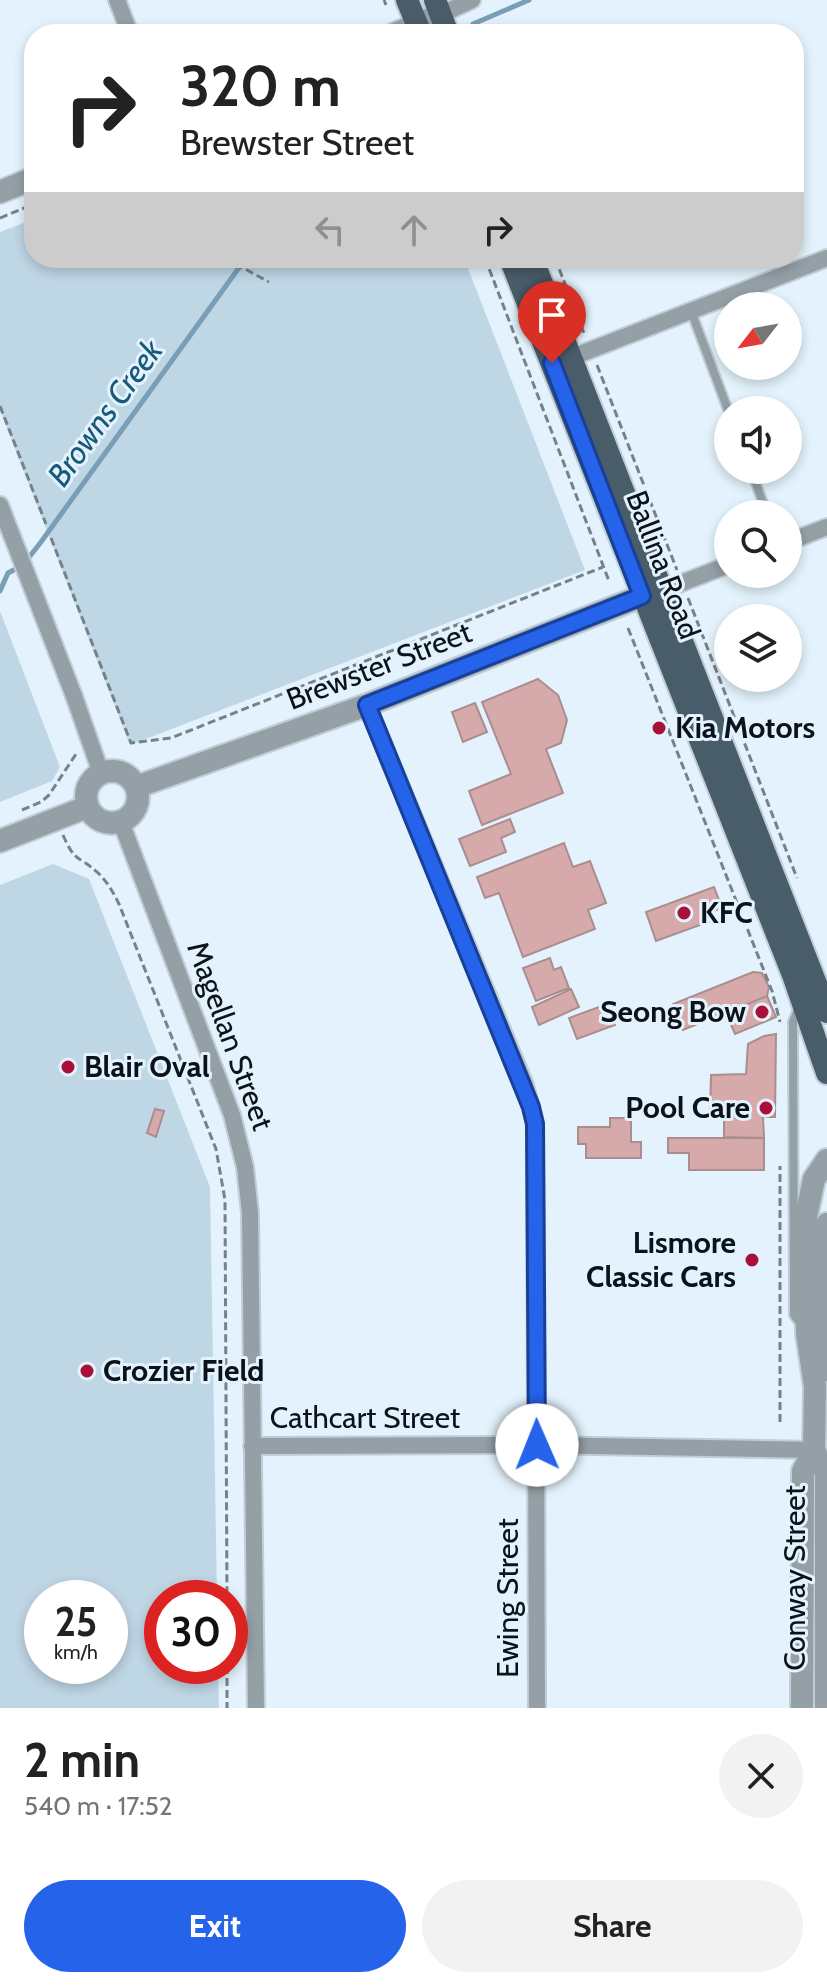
<!DOCTYPE html>
<meta charset="utf-8">
<style>
:root{--surface:#fff;--page:#f2f2f2;--text:#222;--muted:#767676;--accent:#2563eb}
body{margin:0;font-family:Cabin,sans-serif;background:var(--page);color:var(--text);height:100vh;display:flex;flex-direction:column;font-size:30px;white-space:nowrap}
*{box-sizing:border-box;margin:0}
p{font-size:26px;color:var(--muted)}
.icon{flex:none;width:44px;height:44px;fill:none;stroke:currentColor;stroke-width:2;stroke-linecap:round;stroke-linejoin:round}
.map{position:relative;height:1708px;overflow:hidden}
.drawer{display:flex;flex-direction:column;background:var(--surface);flex:1}
.drawer>*{flex:none}
.guide{position:absolute;left:24px;top:24px;width:780px;height:244px;border-radius:32px;box-shadow:0 4px 12px #0003;background:#fff;color:var(--text);overflow:hidden}
.needle{width:52px;rotate:239deg}
.controls{position:absolute;left:714px;top:292px;display:grid;gap:16px}
.controls a{display:grid;place-items:center;width:88px;height:88px;border-radius:50%;background:var(--surface);box-shadow:0 4px 12px #0003;font-size:40px}
.speed{position:absolute;left:24px;top:1580px;display:flex;gap:16px;font-size:40px;font-weight:700;text-align:center}
.speed>*{display:grid;place-content:center;width:104px;height:104px;border-radius:50%;background:var(--surface);box-shadow:0 4px 12px #0003;line-height:1}
.speed small{font-size:20px;font-weight:400}
.speed .limit{border:12px solid #d22;background:#fff;color:#111}
.pin{position:absolute;display:grid;place-items:center;width:68px;height:68px;color:#fff;margin:-82px -34px;border-radius:50% 50% 50% 0;rotate:-45deg;box-shadow:0 0 8px #0007}
.pin .icon{rotate:45deg}
.me{position:absolute;width:88px;margin:-44px;rotate:359deg;stroke-linejoin:round;filter:drop-shadow(0 0 6px #0008)}
.turn{display:flex;align-items:center;gap:28px;height:168px;padding:0 24px;font-size:36px}
.turn .icon{width:104px;height:104px;stroke-width:2.5}
.turn b{display:block;font-size:56px;line-height:68px}
.lanes{display:flex;align-items:center;height:76px;padding:0 24px;background:#0003;justify-content:center;gap:40px;direction:ltr}
.lanes .off{opacity:.35}
.round{display:grid;place-items:center;flex:none;width:84px;height:84px;border-radius:42px;background:var(--page)}
.overview{display:flex;align-items:center;justify-content:space-between;height:136px;padding:0 24px}
h1{font-size:48px;font-weight:700;line-height:60px}
.cta{display:flex;gap:16px;margin-top:auto;padding:16px 24px}
.cta a{flex:1;height:92px;border-radius:48px;background:var(--accent);color:#fff;font-size:32px;font-weight:700;line-height:92px;text-align:center}
.cta a+a{background:var(--page);color:var(--text)}
.map>svg:first-child{display:block}
.green{fill:#bfd6e5;fill-rule:evenodd}
.lines{fill:none;stroke-linecap:round;stroke-linejoin:round}
.stream{stroke:#799eb5;stroke-width:5}
.building{fill:#d6a9ab;stroke:#aa8d8e;stroke-width:2}
.service-casing{stroke:#c0ced8;stroke-width:12}
.minor-casing{stroke:#c0ced8;stroke-width:20}
.tertiary-casing{stroke:#c0ced8;stroke-width:26}
.primary-casing{stroke:#c0ced8;stroke-width:26}
.path{stroke:#76828a;stroke-width:3;stroke-dasharray:8 4;stroke-linecap:butt}
.service{stroke:#949fa6;stroke-width:8}
.minor{stroke:#949fa6;stroke-width:16}
.tertiary{stroke:#949fa6;stroke-width:22}
.primary{stroke:#495c69;stroke-width:22}
.route-casing{stroke:#184099;stroke-width:20}
.route{stroke:#2563eb;stroke-width:14}
.poi-dot{fill:#a80f39;stroke:#e3f2fc;stroke-width:3}
.labels{text-anchor:middle;stroke-width:6;stroke-linejoin:round;paint-order:stroke}
.street-label{font-size:30px;fill:#0a1319;stroke:#e3f2fc}
.poi-label{font-size:30px;font-weight:bold;fill:#0a1319;stroke:#e3f2fc;text-anchor:start}
.water-label{font-size:32px;font-style:italic;fill:#185879;stroke:#e3f2fc}
</style>
<div class="map">
<svg width="827" height="1708" viewBox="0 0 827 1708">
<rect width="100%" height="100%" fill="#e3f2fc"/>
<path class="green" d="M34,219V258H464L585,570L130,745L0,410V232Z
M0,611L60,767L52,781L0,802Z
M53,864L89,879L210,1187L217,1598H162V1666H218L219,1708H0V885ZM42,1598H110V1666H42Z"/>
<g class="lines">
<path class="stream" d="M473,24L529,0
M0,591L8,573L23,565L41,542L246,258"/>
</g>
<path class="building" d="M538,679L558,695L567,720L561,743L546,749L563,793L482,825L469,791L511,774L482,702Z
M475,703L487,732L463,742L452,712Z
M510,819L515,832L501,838L506,852L470,866L459,839Z
M564,843L573,867L590,861L606,903L588,910L595,929L523,957L499,893L485,898L477,877Z
M714,887L722,908L708,913L711,921L656,941L646,912Z
M550,958L554,970L561,967L569,988L536,1001L523,968Z
M753,972L762,973L769,987L767,996L683,1030L673,1004Z
M571,989L579,1007L539,1025L532,1007Z
M767,996L776,1017L735,1034L726,1013Z
M607,1004L615,1025L577,1039L569,1018Z
M776,1034L775,1117H763L764,1138L724,1137V1114H710L711,1075L746,1074L748,1044L764,1036Z
M155,1109L164,1111L156,1137L147,1133Z
M610,1118H631V1142H641V1158H586V1144H578V1127H610Z
M668,1138H764V1170H689V1153H668Z"/>
<g class="lines">
<defs>
<path id="service" d="M691,311L728,410
M751,470L767,514
M799,1007L793,1022L794,1315L802,1326"/>
<path id="minor" d="M117,0L130,34
M440,15L472,0
M570,358L827,258
M0,505L74,696L101,773
M788,542L827,527
M661,591L728,565
M367,705L525,1085L535,1124L537,1708
M121,822L232,1115L245,1167L250,1213L256,1708
M252,1446L537,1445L814,1450"/>
<path id="tertiary" d="M395,34L440,15
M0,192L34,178
M86 797a26 26 0 1 1 52 0a26 26 0 1 1-52 0Z
M136,787L367,705L642,596
M0,841L87,807
M818,1374L826,1336L827,1224
M814,1450L826,1473V1708
M802,1708L803,1471L814,1450L815,1387L807,1333L806,1217L814,1179L827,1160"/>
<path id="primary" d="M407,0L421,34
M435,0L448,34
M510,258L793,975L827,1073
M532,258L827,1012"/>
</defs>
<use href="#service" class="service-casing"/>
<use href="#minor" class="minor-casing"/>
<use href="#tertiary" class="tertiary-casing"/>
<use href="#primary" class="primary-casing"/>
<path class="path" d="M384,0L386,5
M0,218L34,204
M225,258L269,282
M485,258L609,581
M555,258L585,336
M597,365L677,570
M0,406L46,524
M51,538L131,743L171,738L603,567
M688,598L797,878
M628,628L772,991L780,1022
M22,810L41,802L49,795L76,754
M63,835C75,863 78,855 97,872C107,881 113,892 119,904L216,1149L225,1200L227,1598
M780,1422V1166
M227,1666V1708"/>
<use href="#service" class="service"/>
<use href="#minor" class="minor"/>
<use href="#tertiary" class="tertiary"/>
<use href="#primary" class="primary"/>
</g>
<g class="lines">
<defs>
<path id="route" d="M537,1445L535,1124L531,1107L367,705L642,596L552,363"/>
</defs>
<use href="#route" class="route-casing"/>
<use href="#route" class="route"/>
</g>
<g class="poi-dot">
<circle cx="659" cy="728" r="8"/>
<circle cx="684" cy="913" r="8"/>
<circle cx="762" cy="1012" r="8"/>
<circle cx="68" cy="1067" r="8"/>
<circle cx="766" cy="1108" r="8"/>
<circle cx="752" cy="1260" r="8"/>
<circle cx="87" cy="1371" r="8"/>
</g>
<g class="labels">
<g class="street-label">
<text transform="translate(663 565) rotate(69)" y="10">Ballina Road</text>
<text transform="translate(379 666) rotate(-21)" y="10">Brewster Street</text>
<text transform="translate(230 1036) rotate(70)" y="10">Magellan Street</text>
<text x="365" y="1428">Cathcart Street</text>
<text transform="translate(795 1578) rotate(-90)" y="10">Conway Street</text>
<text transform="translate(508 1598) rotate(-90)" y="10">Ewing Street</text>
</g>
<g class="poi-label">
<text x="675" y="738">Kia Motors</text>
<text x="700" y="923">KFC</text>
<text x="746" y="1022" text-anchor="end">Seong Bow</text>
<text x="84" y="1077">Blair Oval</text>
<text x="750" y="1118" text-anchor="end">Pool Care</text>
<text x="736" y="1253" text-anchor="end">Lismore<tspan x="736" dy="34">Classic Cars</tspan></text>
<text x="103" y="1381">Crozier Field</text>
</g>
<g class="water-label">
<text transform="translate(105 413) rotate(-54)" y="11">Browns Creek</text>
</g>
</g>
</svg>
<div class="controls">
<a><svg class="needle" viewBox="-14 -14 28 28"><path d="M0-13l5 13h-10z" fill="#e53935"/><path d="M0 13l5-13h-10z" fill="#767676"/></svg></a>
<a><svg class="icon" aria-label="sound" viewBox="0 0 24 24"><path d="M4 9h4l5-4v14l-5-4H4zM17 9q2 3 0 6"/></svg></a>
<a><svg class="icon" aria-label="search" viewBox="0 0 24 24"><circle cx="10" cy="10" r="6"/><path d="M15 15l6 6"/></svg></a>
<a><svg class="icon" aria-label="layers" viewBox="0 0 24 24"><path d="M12 4l9 5-9 5-9-5zM3 14l9 5 9-5"/></svg></a>
</div>
<div class="speed"><div>25<small>km/h</small></div><div class="limit">30</div></div>
<div class="pin" style="left:552px;top:363px;background:#d93025"><svg class="icon" aria-label="arrive" viewBox="0 0 24 24"><path d="M6 21V4h12l-3 4 3 4H6"/></svg></div>
<svg class="me" style="left:537px;top:1445px" viewBox="-20 -20 40 40"><circle r="19" fill="#fff"/><path d="M0-13L10 11 0 6-10 11z" fill="#2563eb"/></svg>
<div class="guide">
<div class="turn"><svg class="icon" aria-label="right" viewBox="0 0 24 24"><path d="M7 20v-9h11M14 6l5 5-5 5"/></svg><div><b>320 m</b>Brewster Street</div></div>
<div class="lanes"><svg class="icon off" aria-label="left" viewBox="0 0 24 24"><path d="M17 20v-9H6M10 6l-5 5 5 5"/></svg><svg class="icon off" aria-label="ahead" viewBox="0 0 24 24"><path d="M12 20V5M6 11l6-6 6 6"/></svg><svg class="icon" aria-label="right" viewBox="0 0 24 24"><path d="M7 20v-9h11M14 6l5 5-5 5"/></svg></div>
</div>
</div>
<section class="drawer">
<div class="overview"><div><h1>2 min</h1><p>540 m · 17:52</p></div><a class="round"><svg class="icon" aria-label="close" viewBox="0 0 24 24"><path d="M6 6l12 12M18 6L6 18"/></svg></a></div>
<div class="cta"><a>Exit</a><a>Share</a></div>
</section>
